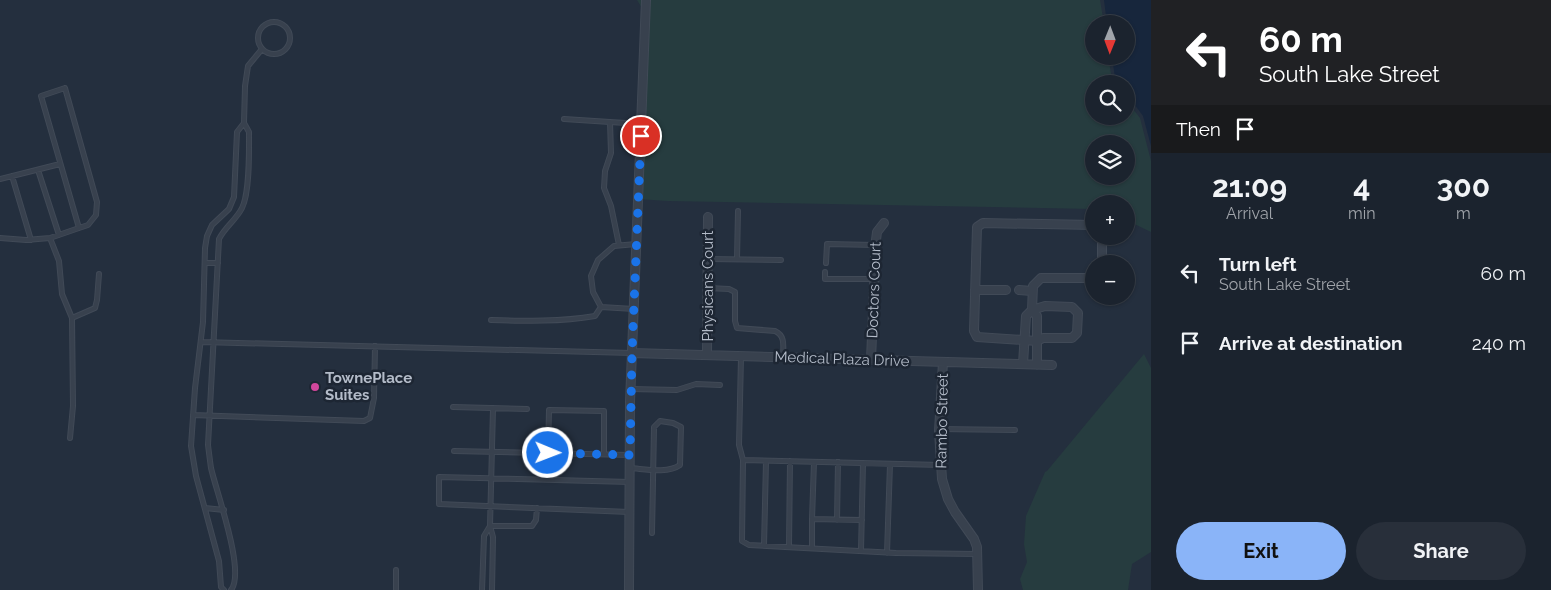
<!DOCTYPE html>
<meta charset="utf-8">
<style>
:root{--surface:#1b232e;--page:#282f3a;--text:#f1f3f6;--muted:#a0a4aa;--line:#39404a;--accent:#8ab4f8}
body{margin:0;font-family:Raleway,sans-serif;background:var(--page);color:var(--text);height:100vh;display:flex;flex-direction:column;font-size:19px;white-space:nowrap}
*{box-sizing:border-box;margin:0}
p{font-size:16px;color:var(--muted)}
.icon{flex:none;width:28px;height:28px;fill:none;stroke:currentColor;stroke-width:2;stroke-linecap:round;stroke-linejoin:round}
.map{position:relative;flex:1;overflow:hidden}
.drawer{display:flex;flex-direction:column;background:var(--surface);width:400px}
.drawer>*{flex:none}
.banner{background:#202124;color:#fff;overflow:hidden}
.needle{width:32px;rotate:181deg}
.buttons{position:absolute;left:1085px;top:15px;display:grid;gap:10px}
.buttons a{display:grid;place-items:center;width:50px;height:50px;border-radius:50%;background:var(--surface);box-shadow:0 1px 4px #0004,0 0 0 1px var(--line);font-size:25px}
.pin{position:absolute;display:grid;place-items:center;width:42px;height:42px;color:#fff;margin:-21px;border:2px solid #fff;border-radius:50%;box-shadow:0 1px 5px #0007}
.me{position:absolute;width:55px;margin:-28px;rotate:91deg;stroke-linejoin:round;filter:drop-shadow(0 0 4px #0008)}
.turn{display:flex;align-items:center;gap:18px;height:105px;padding:0 25px;font-size:22px}
.turn .icon{width:65px;height:65px;stroke-width:2.5}
.turn b{display:block;font-size:35px;line-height:42px}
.then{display:flex;align-items:center;height:48px;padding:0 25px;background:#0003;gap:10px;font-size:19px}
.eta{display:flex;justify-content:space-evenly;align-items:center;height:85px;text-align:center}
.eta b{font-size:30px;font-weight:700;line-height:35px}
.primary-button{display:flex;gap:10px;margin-top:auto;padding:10px 25px}
.primary-button a{flex:1;height:58px;border-radius:30px;background:var(--accent);color:#111;font-size:20px;font-weight:700;line-height:58px;text-align:center}
.primary-button a+a{background:var(--page);color:var(--text)}
ul{padding:0;list-style:none}
li{display:flex;align-items:center;gap:15px;height:70px;padding:0 25px}
li div{flex:1}
li b{display:block;font-size:19px}
li em{font-style:normal}
main{display:flex;flex:1;min-height:0}
.map>svg:first-child{display:block}
.green{fill:#263c3f;fill-rule:evenodd}
.water{fill:#17263c}
.lines{fill:none;stroke-linecap:round;stroke-linejoin:round}
.lane-casing{stroke:#414a57;stroke-width:6}
.street-casing{stroke:#414a57;stroke-width:10}
.lane{stroke:#38414e;stroke-width:4}
.street{stroke:#38414e;stroke-width:8}
.route{stroke:#1a73e8;stroke-width:9;stroke-dasharray:0 16.2}
.hotel-dot{fill:#d1479c;stroke:#1d2633;stroke-width:2}
.labels{text-anchor:middle;stroke-width:5;stroke-linejoin:round;paint-order:stroke}
.street-label{font-size:15px;fill:#b4bcc9;stroke:#1d2633}
.poi-label{font-size:15px;font-weight:bold;fill:#b4bcc9;stroke:#1d2633;text-anchor:start}
</style>
<main>
<div class="map">
<svg width="1151" height="590" viewBox="0 0 1151 590">
<rect width="100%" height="100%" fill="#242f3e"/>
<path class="green" d="M637,0H1100L1104,24H1094V56H1108L1112,79L1114,84H1094V116H1126V100L1140,118L1151,161V232L1126,220V204H1094V209L668,201L638,199L645,13ZM1094,144H1126V176H1094Z
M1144,354L1151,368V552L1132,564L1128,590H1023L1020,579L1027,562L1024,544L1026,516L1045,472L1047,471Z"/>
<path class="water" d="M1104,0H1151V146L1143,116L1126,93V84H1120L1115,78L1112,56H1126V24H1107Z"/>
<g class="lines">
<defs>
<path id="lane" d="M258 38a16 16 0 1 1 32 0a16 16 0 1 1-32 0Z
M564,119L610,122L611,153L605,171L604,188L611,206L619,245
M610,122L641,124
M38,170L59,235
M12,176L31,240
M0,179L60,164
M0,238L26,240L50,238L79,228L88,225L96,215L97,202L65,88L41,96L79,228
M50,238L59,261L62,294L72,318L73,406L70,438
M708,259L781,260
M737,259L738,211
M205,263H218
M826,263L827,244L875,245
M825,272V279H874
M708,288L729,289L735,292V321L737,328L775,331C786,336 783,347 783,357
M634,309L601,307L593,292L591,276L598,260L614,246L636,244
M72,318L95,308L97,300L99,274
M491,320C526,321 560,322 595,316L601,307
M201,342L632,353
M741,357L739,445L743,460L742,541L749,545L896,553L978,554
M631,389L677,390L696,384L720,385
M453,407L527,409
M493,408L490,526H532L536,520L537,508
M193,415L364,421L370,418L374,398L375,346
M939,429L1015,430
M454,451L630,455
M548,453L549,410L604,411V454
M743,460L941,465
M630,468C645,469 667,474 680,465L681,427L673,423L660,421L654,427L652,533
M205,508L224,510
M629,512L439,504V477L630,482
M812,519L814,462
M837,520L838,462
M764,546L766,461
M789,547L790,461
M812,548V519L862,520
M861,551L863,463
M887,553L890,464
M396,570V590
M224,590L221,587L219,561L196,476L191,446L195,388L203,322L205,248L207,236L212,225L229,209L234,197L237,132L244,123
M231,590C246,572 216,491 211,468C210,461 209,453 208,445L219,239C225,227 236,220 242,208C250,192 249,151 249,132L244,123L245,86L248,66L262,49
M482,590L484,536L490,526L493,537L492,590"/>
<path id="street" d="M1094,225L983,223L977,227L974,331L977,337L1037,341L1043,338H1072L1077,333L1078,313L1072,307L1045,306L1032,310L1033,286L1041,278H1094
M1102,264V236
M975,290H1006
M1019,290L1032,291
M632,353L1052,365
M707,355L708,217
M871,360L876,240L877,232L884,223
M943,362L939,431L942,479L948,499L955,512L974,539L977,547L978,590
M1023,364L1026,316L1032,310L1037,316V365
M629,590L630,402L646,0"/>
</defs>
<use href="#lane" class="lane-casing"/>
<use href="#street" class="street-casing"/>
<use href="#lane" class="lane"/>
<use href="#street" class="street"/>
</g>
<g class="lines">
<path class="route" d="M548,453L630,455L632,353L641,136"/>
</g>
<circle class="hotel-dot" cx="315" cy="387" r="5"/>
<g class="labels">
<g class="street-label">
<text transform="translate(708 286) rotate(-90)" y="5">Physicans Court</text>
<text transform="translate(874 290) rotate(-88)" y="5">Doctors Court</text>
<text transform="translate(842 359) rotate(2)" y="5">Medical Plaza Drive</text>
<text transform="translate(942 421) rotate(-89)" y="5">Rambo Street</text>
</g>
<g class="poi-label">
<text x="325" y="383">TownePlace<tspan x="325" dy="17">Suites</tspan></text>
</g>
</g>
</svg>
<div class="buttons">
<a><svg class="needle" viewBox="-14 -14 28 28"><path d="M0-13l5 13h-10z" fill="#e53935"/><path d="M0 13l5-13h-10z" fill="#a0a4aa"/></svg></a>
<a><svg class="icon" aria-label="search" viewBox="0 0 24 24"><circle cx="10" cy="10" r="6"/><path d="M15 15l6 6"/></svg></a>
<a><svg class="icon" aria-label="layers" viewBox="0 0 24 24"><path d="M12 4l9 5-9 5-9-5zM3 14l9 5 9-5"/></svg></a>
<a>+</a>
<a>−</a>
</div>
<div class="pin" style="left:641px;top:136px;background:#d93025"><svg class="icon" aria-label="arrive" viewBox="0 0 24 24"><path d="M6 21V4h12l-3 4 3 4H6"/></svg></div>
<svg class="me" style="left:548px;top:453px" viewBox="-20 -20 40 40"><circle r="17" fill="#1a73e8" stroke="#fff" stroke-width="3"/><path d="M0-11L8 9 0 5-8 9z" fill="#fff"/></svg>
</div>
<section class="drawer">
<div class="banner">
<div class="turn"><svg class="icon" aria-label="left" viewBox="0 0 24 24"><path d="M17 20v-9H6M10 6l-5 5 5 5"/></svg><div><b>60 m</b>South Lake Street</div></div>
<div class="then">Then<svg class="icon" aria-label="arrive" viewBox="0 0 24 24"><path d="M6 21V4h12l-3 4 3 4H6"/></svg></div>
</div>
<div class="eta">
<div><b>21:09</b><p>Arrival</p></div>
<div><b>4</b><p>min</p></div>
<div><b>300</b><p>m</p></div>
</div>
<ul>
<li><svg class="icon" aria-label="left" viewBox="0 0 24 24"><path d="M17 20v-9H6M10 6l-5 5 5 5"/></svg><div><b>Turn left</b><p>South Lake Street</p></div><em>60 m</em></li>
<li><svg class="icon" aria-label="arrive" viewBox="0 0 24 24"><path d="M6 21V4h12l-3 4 3 4H6"/></svg><div><b>Arrive at destination</b></div><em>240 m</em></li>
</ul>
<div class="primary-button"><a>Exit</a><a>Share</a></div>
</section>
</main>
